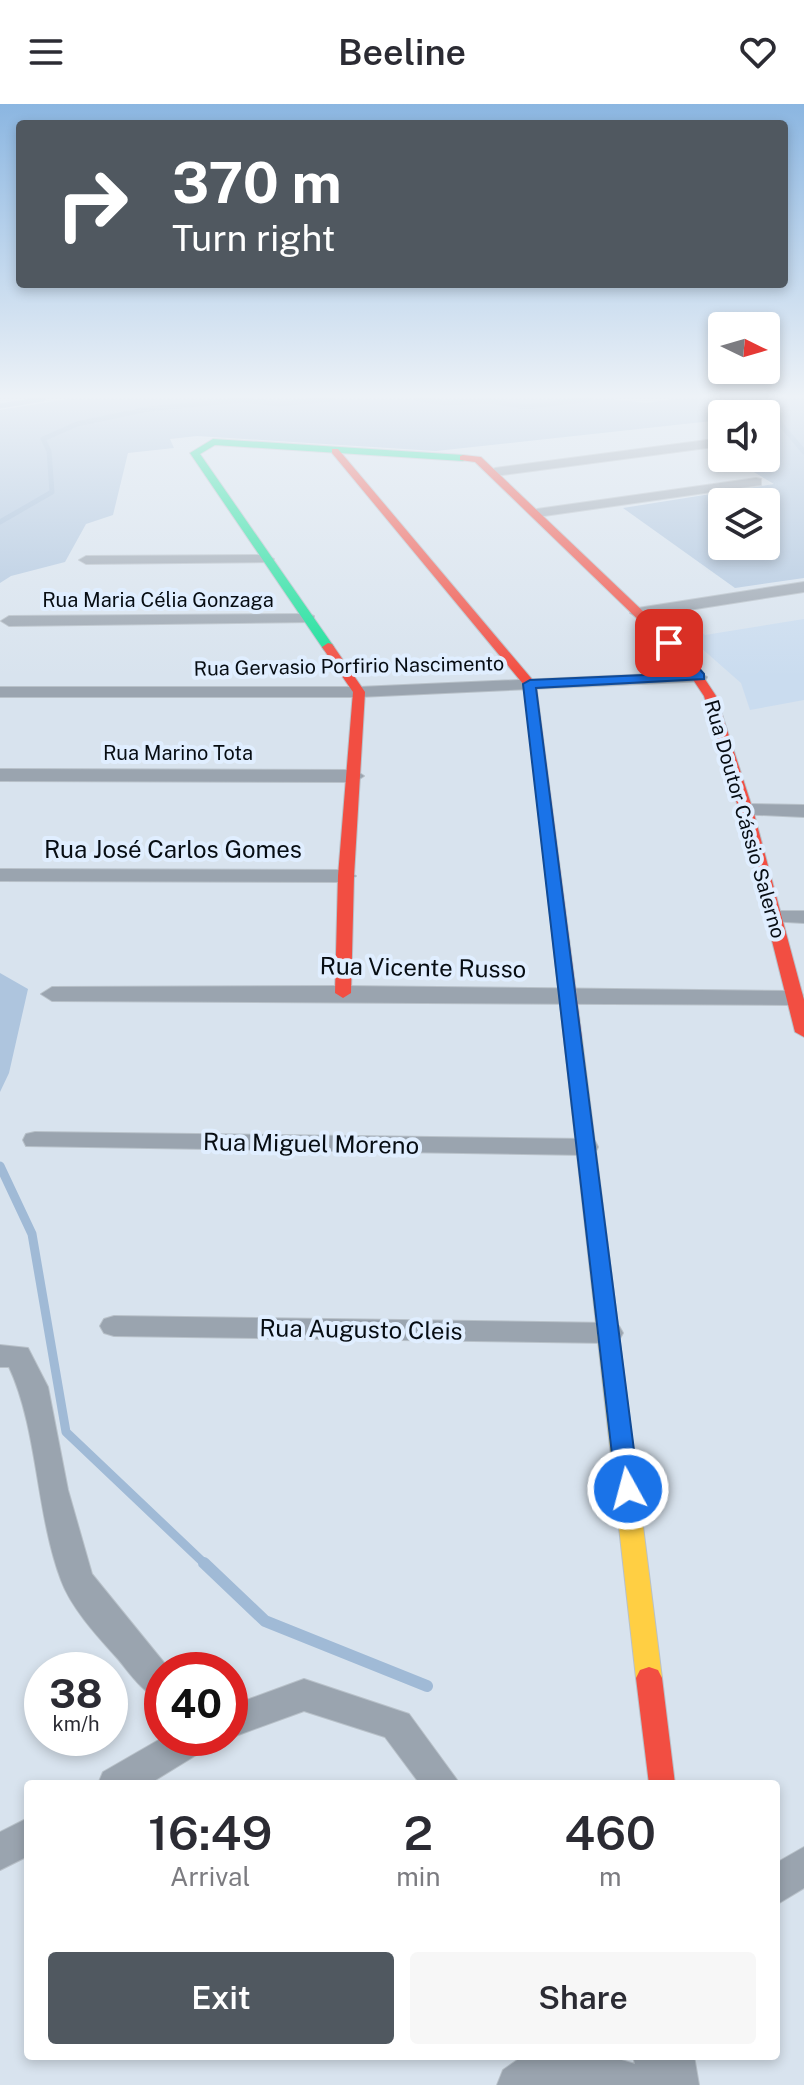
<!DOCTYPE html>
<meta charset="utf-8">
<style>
:root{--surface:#fff;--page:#f7f7f7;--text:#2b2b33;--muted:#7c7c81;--accent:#505860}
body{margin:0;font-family:"Public Sans",sans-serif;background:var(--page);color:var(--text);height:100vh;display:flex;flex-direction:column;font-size:30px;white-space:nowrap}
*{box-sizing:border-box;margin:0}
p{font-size:26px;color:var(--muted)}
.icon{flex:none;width:44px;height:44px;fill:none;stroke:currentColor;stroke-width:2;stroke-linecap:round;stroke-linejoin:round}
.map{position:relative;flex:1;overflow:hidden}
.details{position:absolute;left:24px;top:1676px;width:756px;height:280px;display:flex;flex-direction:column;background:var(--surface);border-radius:8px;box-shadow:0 4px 12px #0003}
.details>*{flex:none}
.banner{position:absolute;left:16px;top:16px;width:772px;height:168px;border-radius:8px;box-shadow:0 4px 12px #0003;background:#505860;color:#fff;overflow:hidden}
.needle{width:52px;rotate:95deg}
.tools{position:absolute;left:708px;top:208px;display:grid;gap:16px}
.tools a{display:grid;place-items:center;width:72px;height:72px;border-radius:8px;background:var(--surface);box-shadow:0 4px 12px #0003;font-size:40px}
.speed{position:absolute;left:24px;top:1548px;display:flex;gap:16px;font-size:40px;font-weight:700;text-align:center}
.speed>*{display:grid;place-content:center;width:104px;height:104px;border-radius:50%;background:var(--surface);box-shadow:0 4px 12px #0003;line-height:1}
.speed small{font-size:20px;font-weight:400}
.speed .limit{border:12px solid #d22;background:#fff;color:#111}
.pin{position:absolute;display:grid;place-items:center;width:68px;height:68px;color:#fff;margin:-34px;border-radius:16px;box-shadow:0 4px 12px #0006}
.me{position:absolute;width:88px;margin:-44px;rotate:353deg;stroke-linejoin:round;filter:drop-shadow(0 0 6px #0008)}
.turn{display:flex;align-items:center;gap:28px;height:168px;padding:0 24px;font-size:36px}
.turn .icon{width:104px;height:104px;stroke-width:2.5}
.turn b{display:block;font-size:56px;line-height:68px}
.eta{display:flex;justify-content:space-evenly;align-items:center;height:136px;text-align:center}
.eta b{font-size:48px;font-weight:600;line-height:56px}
.cta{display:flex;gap:16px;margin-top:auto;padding:16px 24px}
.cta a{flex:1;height:92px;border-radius:8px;background:var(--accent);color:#fff;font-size:32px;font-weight:600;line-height:92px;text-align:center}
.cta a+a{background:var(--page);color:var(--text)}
header{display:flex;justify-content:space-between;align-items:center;height:104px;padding:0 24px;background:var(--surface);font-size:36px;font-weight:600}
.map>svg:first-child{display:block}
.built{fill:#cadcef}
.forest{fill:#aec5de;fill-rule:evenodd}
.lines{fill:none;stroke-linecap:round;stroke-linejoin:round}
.stream-far2{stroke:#a0bad6;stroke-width:5}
.stream-far1{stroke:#a0bad6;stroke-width:9}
.stream{stroke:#a0bad6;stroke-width:12}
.street-casing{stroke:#b8c1c9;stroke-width:2}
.fast-casing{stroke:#b8c1c9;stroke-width:2}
.slow-casing{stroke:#b8c1c9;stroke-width:2}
.jam-casing{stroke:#b8c1c9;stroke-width:2}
.street{fill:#9aa4af;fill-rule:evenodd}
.fast{fill:#16e098;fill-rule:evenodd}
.slow{fill:#ffcf43;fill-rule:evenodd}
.jam{fill:#f24e42;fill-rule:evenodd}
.route{fill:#1a73e8;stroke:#114b97;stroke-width:2}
.labels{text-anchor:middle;stroke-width:8;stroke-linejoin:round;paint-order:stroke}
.far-street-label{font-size:20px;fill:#070d13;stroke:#e0eeff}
.street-label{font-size:24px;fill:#070d13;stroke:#e0eeff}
</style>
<header><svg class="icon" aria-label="menu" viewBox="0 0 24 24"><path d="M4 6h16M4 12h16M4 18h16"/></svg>Beeline<svg class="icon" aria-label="heart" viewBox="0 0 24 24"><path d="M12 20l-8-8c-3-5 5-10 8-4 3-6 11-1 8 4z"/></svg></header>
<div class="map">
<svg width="804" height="1981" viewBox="0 0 804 1981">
<rect width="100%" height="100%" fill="#d8e3ee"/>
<path class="built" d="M804,515V596L750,606L741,579L684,529L699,526L705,531Z"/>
<path class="forest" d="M67,295H612L646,299L673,295H804V474L735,484L623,404L774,380L740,360L766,354V310H722V325L712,317L436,347L197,332L170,335L174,344L128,349L113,411L86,420L65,458L11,472L0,479V306ZM722,398H766V442H722Z
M0,869L28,885L9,969L0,988Z"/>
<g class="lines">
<path class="stream-far2" d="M418,295L445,299L490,297L526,303L589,295
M742,295L778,317L804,348
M0,302L43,295
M0,418L52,388L49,347L43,335L77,320L148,305L242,296L279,300L331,295"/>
<path class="stream-far1" d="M0,1062L32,1130L66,1328L206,1461"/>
<path class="stream" d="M204,1459L265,1517L427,1582"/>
<defs>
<path id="street" d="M722,334V342L495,372L488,368L495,364Z
M756,374L761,375V381L537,413L530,409L537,405Z
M267,451L274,455L272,458L86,460L79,456L86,452Z
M804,478V488L638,514L630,509L638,504Z
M308,510L314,512V518L9,522L1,517L9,512Z
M699,568L707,573L705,577L359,593H0V583H359Z
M0,665L355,666L364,672L355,678L0,677Z
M746,700L804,701V713L739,710V702Z
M0,765L346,766L356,772L346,778L0,777Z
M776,807H804V819L769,817L766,813L769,809Z
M343,882L794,887L802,889L804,896L794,901L52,897L41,890L52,883Z
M35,1028L586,1035L595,1037L598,1043L595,1049L586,1051L26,1042L23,1036L26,1030Z
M114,1212L609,1219L619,1222L623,1229L619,1236L609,1239L114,1232L104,1229L100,1222L104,1215Z
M0,1241L28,1244L48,1283L68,1386L92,1470L170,1566H162V1596C143,1589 131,1571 118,1555C99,1534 71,1504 61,1476C36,1410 38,1325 9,1263H0Z
M304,1575L409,1610L460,1680H420L385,1633L304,1607L230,1634V1602Z
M162,1634H212L206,1645L149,1680H98L103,1668Z
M28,1714V1752L0,1766V1728Z
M804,1743V1784L776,1801V1759Z
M523,1952H608L635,1960L633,1952H694L699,1981H497L503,1966Z"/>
<path id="fast" d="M213,335L463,351L468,354L463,357L215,341L200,350L334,543L328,547L324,546L190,349Z"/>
<path id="slow" d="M573,930L582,935L662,1574L658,1582L649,1585L640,1582L636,1574L564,935Z"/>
<path id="jam" d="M332,345H338L536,580L582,935L579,939L573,940L564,935L524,581L332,349Z
M463,351L481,353L689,551L716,592L753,706L804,896V933L795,928L739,706L704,592L680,556L475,358L460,356V352Z
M328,539L332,540L365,588L354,772L351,889L343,894L335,889L338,772L353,588L322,543Z
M649,1563L658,1566L662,1574L675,1680H649L636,1574L640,1566Z"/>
</defs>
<use href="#street" class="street-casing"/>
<use href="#fast" class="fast-casing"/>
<use href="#slow" class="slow-casing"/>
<use href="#jam" class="jam-casing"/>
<use href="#street" class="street"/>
<use href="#fast" class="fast"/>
<use href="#slow" class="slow"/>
<use href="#jam" class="jam"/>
</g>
<linearGradient id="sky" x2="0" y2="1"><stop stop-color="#8bb6e1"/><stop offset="0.51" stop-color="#edf2f7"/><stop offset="1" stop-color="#edf2f7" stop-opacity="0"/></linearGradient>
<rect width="804" height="573" fill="url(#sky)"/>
<path class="route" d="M665,536H674L704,570V575L536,584L639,1385L636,1392H620L616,1385L523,580L530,576L690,569L665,541Z"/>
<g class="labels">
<g class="far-street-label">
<text x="158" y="503">Rua Maria Célia Gonzaga</text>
<text transform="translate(349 562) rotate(-1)" y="7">Rua Gervasio Porfirio Nascimento</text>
<text x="178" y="656">Rua Marino Tota</text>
<text transform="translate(745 715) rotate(74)" y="7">Rua Doutor Cássio Salerno</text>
</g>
<g class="street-label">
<text x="173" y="754">Rua José Carlos Gomes</text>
<text transform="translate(423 864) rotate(1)" y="8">Rua Vicente Russo</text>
<text transform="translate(311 1040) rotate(1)" y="8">Rua Miguel Moreno</text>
<text transform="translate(361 1226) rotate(1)" y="8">Rua Augusto Cleis</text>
</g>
</g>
</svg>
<div class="tools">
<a><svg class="needle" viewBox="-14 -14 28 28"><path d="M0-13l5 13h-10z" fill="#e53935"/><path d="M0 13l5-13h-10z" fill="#7c7c81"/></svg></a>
<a><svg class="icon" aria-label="sound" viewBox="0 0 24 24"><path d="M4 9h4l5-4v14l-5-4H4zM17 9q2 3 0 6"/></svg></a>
<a><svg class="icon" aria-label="layers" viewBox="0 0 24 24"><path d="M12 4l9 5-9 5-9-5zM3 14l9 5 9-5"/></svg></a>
</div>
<div class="speed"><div>38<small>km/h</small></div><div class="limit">40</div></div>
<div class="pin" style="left:669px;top:539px;background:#d93025"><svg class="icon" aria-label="arrive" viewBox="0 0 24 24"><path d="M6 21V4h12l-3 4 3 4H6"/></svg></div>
<svg class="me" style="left:628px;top:1385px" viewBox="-20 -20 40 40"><circle r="17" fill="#1a73e8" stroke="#fff" stroke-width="3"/><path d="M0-11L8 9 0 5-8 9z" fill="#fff"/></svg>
<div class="banner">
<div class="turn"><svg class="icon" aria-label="right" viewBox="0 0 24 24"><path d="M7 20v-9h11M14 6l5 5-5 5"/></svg><div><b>370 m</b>Turn right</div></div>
</div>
<section class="details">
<div class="eta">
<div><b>16:49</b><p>Arrival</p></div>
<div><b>2</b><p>min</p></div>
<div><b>460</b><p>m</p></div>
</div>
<div class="cta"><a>Exit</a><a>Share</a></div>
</section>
</div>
